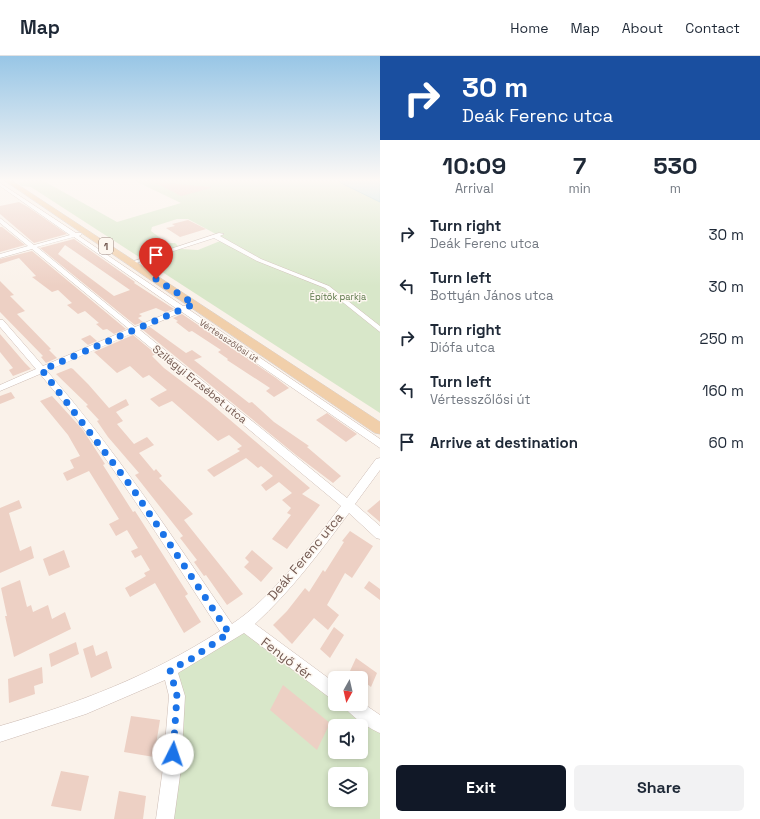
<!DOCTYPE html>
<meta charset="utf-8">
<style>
:root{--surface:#fff;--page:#f2f2f3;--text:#1f2937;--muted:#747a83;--line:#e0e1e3;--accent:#111827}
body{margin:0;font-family:"Space Grotesk",sans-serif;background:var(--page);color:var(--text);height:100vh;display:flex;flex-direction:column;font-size:15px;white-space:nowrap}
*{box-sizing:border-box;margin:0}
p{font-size:13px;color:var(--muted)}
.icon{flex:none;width:22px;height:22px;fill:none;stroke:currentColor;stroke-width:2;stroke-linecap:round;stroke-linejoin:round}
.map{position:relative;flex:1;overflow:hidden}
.panel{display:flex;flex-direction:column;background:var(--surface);width:380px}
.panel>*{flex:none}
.banner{background:#1a4fa0;color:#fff;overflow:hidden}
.needle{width:26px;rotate:188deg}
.fabs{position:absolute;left:328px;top:615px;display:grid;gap:8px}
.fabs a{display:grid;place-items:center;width:40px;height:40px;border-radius:6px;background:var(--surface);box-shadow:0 2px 6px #0003;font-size:20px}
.pin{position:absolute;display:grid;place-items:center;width:34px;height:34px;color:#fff;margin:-41px -17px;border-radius:50% 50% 50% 0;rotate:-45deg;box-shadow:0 0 4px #0007}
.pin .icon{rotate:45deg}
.me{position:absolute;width:44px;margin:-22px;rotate:4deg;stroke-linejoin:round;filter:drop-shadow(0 0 3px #0008)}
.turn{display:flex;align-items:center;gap:14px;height:84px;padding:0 16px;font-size:18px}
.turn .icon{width:52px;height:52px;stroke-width:2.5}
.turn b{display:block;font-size:28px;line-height:34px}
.eta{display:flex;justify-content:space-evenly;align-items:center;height:68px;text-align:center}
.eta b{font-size:24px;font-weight:700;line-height:28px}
.action{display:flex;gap:8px;margin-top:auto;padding:8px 16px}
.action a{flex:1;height:46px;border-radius:6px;background:var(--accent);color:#fff;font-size:16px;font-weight:700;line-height:46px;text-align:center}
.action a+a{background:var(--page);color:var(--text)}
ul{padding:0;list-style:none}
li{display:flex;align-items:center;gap:12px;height:52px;padding:0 16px}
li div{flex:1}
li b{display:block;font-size:15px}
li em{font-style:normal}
header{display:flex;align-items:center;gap:24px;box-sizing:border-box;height:56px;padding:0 20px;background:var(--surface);border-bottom:1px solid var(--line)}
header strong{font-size:19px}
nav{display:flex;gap:22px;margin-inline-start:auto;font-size:14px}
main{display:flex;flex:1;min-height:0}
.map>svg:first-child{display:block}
.green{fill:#d8e7c9;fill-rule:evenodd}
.water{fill:#c0e1e2;stroke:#a7d1d3}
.building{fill:#edd0c4;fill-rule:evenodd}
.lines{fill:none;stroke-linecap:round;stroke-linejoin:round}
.street-casing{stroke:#cdbcb4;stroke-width:1}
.primary-casing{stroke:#d8d0ce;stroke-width:1}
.street{fill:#fff;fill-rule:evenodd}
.primary{fill:#f1cfaa;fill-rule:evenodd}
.route{stroke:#1a73e8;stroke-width:7;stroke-dasharray:0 12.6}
.labels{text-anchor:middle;stroke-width:3;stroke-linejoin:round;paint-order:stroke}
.far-park-label{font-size:9px;fill:#5b7749;stroke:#fdf7f0}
.far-street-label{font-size:9px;fill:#725850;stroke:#fdf7f0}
.shield{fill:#fdf7f0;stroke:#9c8880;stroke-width:1}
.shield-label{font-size:10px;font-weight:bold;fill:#725850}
.street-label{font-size:11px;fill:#725850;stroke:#fdf7f0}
.near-street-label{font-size:13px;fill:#725850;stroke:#fdf7f0}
</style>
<header>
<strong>Map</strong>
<nav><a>Home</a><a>Map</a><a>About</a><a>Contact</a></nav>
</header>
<main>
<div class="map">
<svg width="380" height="763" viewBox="0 0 380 763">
<rect width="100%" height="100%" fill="#faf2ea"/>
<path class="green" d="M25,124H42L117,166L181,147L133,124H338L380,146V357L31,131L21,130L19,127ZM177,163H188L225,183L198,194L181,193L175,187H167L151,175L152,171Z
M244,568L335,637V648H351L380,669V763H165L170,614ZM335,670H361V696H335ZM335,718H361V744H335Z"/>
<path class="water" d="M338,124H380V146L341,127Z"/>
<path class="building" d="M154,126L211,131V132L181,140Z
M19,146L28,151L67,178L34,187L0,158V150Z
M188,164L206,173L180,181L166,172L175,170L172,168Z
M0,171H2L25,189L0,196Z
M74,183L135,226L134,227L174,253L165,256L156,252L139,258L142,260L138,262L143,266L135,269L40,192ZM65,189L71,193L130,234L114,240L58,198Z
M32,195L126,273L114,278L107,273L103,274L96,268L99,267L85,255L78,258L67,249L72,247L58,234L52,236L32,221L36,220L19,202L0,208V203Z
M0,225L14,239L10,240L25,255L17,258L51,293L49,294L57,302L46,307L41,301L43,300L0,256Z
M182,258L276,322L289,332L274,341L266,335L270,332L227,304L228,303L218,296L221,294L192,275L189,276L176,266L178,265L173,262Z
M150,271L186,297L192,294L202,301L194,304L249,347L252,346L274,366L309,390L307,391L341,420L333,427L296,399L143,274Z
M0,278L25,307L31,313L13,320L9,314L13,312L0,296Z
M90,279L97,285L88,289L81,283Z
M133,279L156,298L152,300L164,312L209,346L310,432L302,438L320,449L287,493L272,483L291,459L287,457L291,452L282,444L292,437L279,426L266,435L261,429L273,420L261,410L258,412L246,402L214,421L207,414L240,395L237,393L242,390L229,379L218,385L172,345L159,351L150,343L167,334L149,319L143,322L130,310L117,317L94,296Z
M71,312L73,313L88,328L109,352L126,343L129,349L116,356L123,365L117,368L134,388L147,381L154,389L139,397L154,415L156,413L162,420L159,422L193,458L184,464L243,538L227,549L206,519L204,520L194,506L197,504L180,482L183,480L135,419L139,417L108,381L97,365L99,364L86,350L88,349L56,318Z
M11,336L15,342L0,348V340Z
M52,340L83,374L105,408L103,409L119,434L133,456L135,455L188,538L185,540L201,566L184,577L155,527L130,541L125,532L146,520L144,517L150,514L141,499L135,502L131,495L138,492L127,474L116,480L109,468L119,463L89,415L67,425L63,417L74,412L70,404L80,400L68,379L40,345Z
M327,357L344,369L357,378L346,386L316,364Z
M19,444L22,452L9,457L20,495L31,490L34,502L0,517V452Z
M380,444V466L367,455Z
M350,475L373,490L352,522L345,517L327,549L339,559L328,574L314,562L292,588L273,569L287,555L305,532L309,536L323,514L325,516L344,486L342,485Z
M64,494L70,511L49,520L43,503Z
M252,494L273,512L261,526L244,511L249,506L245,502Z
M20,524L27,551L31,549L33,556L48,549L52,563L65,556L71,573L14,601L5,560H7L1,532Z
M369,525L380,533V544L364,532Z
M334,571L344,579L330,602L320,593Z
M76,586L79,598L51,611L49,598Z
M93,589L96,600L107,595L112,612L91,622L83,593Z
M356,602L377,617L371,631L350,615Z
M42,611L43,627L34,630L35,638L9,647L8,623Z
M283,629L330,667L317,694L270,654Z
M131,660L160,664L154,701L124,696Z
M61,715L89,720L81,755L51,750Z
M119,735L146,740L143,763H114Z"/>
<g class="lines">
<defs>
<path id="street" d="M0,127L76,177H81L82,178L79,180L183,250L190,249L191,251L188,253L380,383V392L182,256L140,274L347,442L376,403L380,402V414L355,448L380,470V483L376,482L349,457C320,496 291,535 255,568L335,627V645L330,642L244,577L178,617L185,640L181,712L174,763H156L163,712L169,640L165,624L86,658L0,686V670C79,647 150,620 220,575C163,488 108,398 40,318L0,335V329L36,313L0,271V264H3L43,310L129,273L32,193L0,202V198L28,190L0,167V162L34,189L70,179L0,130ZM74,181L177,253L135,271L37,191ZM133,277L341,450C311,489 273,541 232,568C173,482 116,394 47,315Z
M219,177L224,178L220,180L261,203L329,230L380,270V276L325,232L257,205L214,182L133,208L128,207Z
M361,646L380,659V677C370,673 347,658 343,648H361Z"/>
<path id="primary" d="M4,124H11L380,366V378L375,377Z"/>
</defs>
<use href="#street" class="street-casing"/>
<use href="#primary" class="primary-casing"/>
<use href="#street" class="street"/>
<use href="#primary" class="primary"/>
</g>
<linearGradient id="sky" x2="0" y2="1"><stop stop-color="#98c6e6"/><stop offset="0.54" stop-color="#fdf9f6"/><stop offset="1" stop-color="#fdf9f6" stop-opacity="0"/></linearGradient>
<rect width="380" height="230" fill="url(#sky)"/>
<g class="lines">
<path class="route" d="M156,223L194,248L42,314L133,433L229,577L191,603L170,614L177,640L173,698"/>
</g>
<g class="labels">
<g class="far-park-label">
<text x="338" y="244">Építők parkja</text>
</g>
<g class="far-street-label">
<text transform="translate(229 285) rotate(34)" y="3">Vértesszőlősi út</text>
</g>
<rect class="shield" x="99" y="182" width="14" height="16" rx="3"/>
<g class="shield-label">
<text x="106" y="194">1</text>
</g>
<g class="street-label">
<text transform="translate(200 328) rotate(39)" y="4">Szilágyi Erzsébet utca</text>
</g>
<g class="near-street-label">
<text transform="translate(305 500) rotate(-50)" y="5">Deák Ferenc utca</text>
<text transform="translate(287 602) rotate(37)" y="5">Fenyő tér</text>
</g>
</g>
</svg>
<div class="fabs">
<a><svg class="needle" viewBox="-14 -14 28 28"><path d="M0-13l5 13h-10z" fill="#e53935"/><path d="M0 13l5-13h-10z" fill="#747a83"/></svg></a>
<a><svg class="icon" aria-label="sound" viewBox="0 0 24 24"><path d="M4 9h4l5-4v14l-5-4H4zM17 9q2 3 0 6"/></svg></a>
<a><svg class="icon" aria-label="layers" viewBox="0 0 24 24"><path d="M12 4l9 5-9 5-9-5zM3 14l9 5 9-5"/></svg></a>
</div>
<div class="pin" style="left:156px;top:223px;background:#d93025"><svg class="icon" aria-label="arrive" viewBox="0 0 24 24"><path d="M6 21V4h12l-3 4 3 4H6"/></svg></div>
<svg class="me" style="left:173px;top:698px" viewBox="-20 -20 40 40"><circle r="19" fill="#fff"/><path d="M0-13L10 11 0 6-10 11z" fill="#1a73e8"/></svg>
</div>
<section class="panel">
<div class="banner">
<div class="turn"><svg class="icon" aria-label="right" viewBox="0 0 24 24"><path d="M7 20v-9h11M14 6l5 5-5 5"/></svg><div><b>30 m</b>Deák Ferenc utca</div></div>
</div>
<div class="eta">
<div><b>10:09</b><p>Arrival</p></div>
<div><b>7</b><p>min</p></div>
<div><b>530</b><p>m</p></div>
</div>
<ul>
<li><svg class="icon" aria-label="right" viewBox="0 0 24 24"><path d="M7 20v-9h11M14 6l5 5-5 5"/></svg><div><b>Turn right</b><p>Deák Ferenc utca</p></div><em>30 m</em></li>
<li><svg class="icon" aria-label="left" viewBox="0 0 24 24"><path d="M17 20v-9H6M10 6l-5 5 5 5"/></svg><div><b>Turn left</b><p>Bottyán János utca</p></div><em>30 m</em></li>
<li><svg class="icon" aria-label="right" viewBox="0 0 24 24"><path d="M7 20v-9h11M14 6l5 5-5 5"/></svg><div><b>Turn right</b><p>Diófa utca</p></div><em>250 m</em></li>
<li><svg class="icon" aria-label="left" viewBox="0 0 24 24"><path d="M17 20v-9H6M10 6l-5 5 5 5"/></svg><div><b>Turn left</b><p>Vértesszőlősi út</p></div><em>160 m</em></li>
<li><svg class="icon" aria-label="arrive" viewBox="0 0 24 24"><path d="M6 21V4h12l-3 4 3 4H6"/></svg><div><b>Arrive at destination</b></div><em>60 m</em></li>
</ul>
<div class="action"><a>Exit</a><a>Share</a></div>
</section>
</main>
